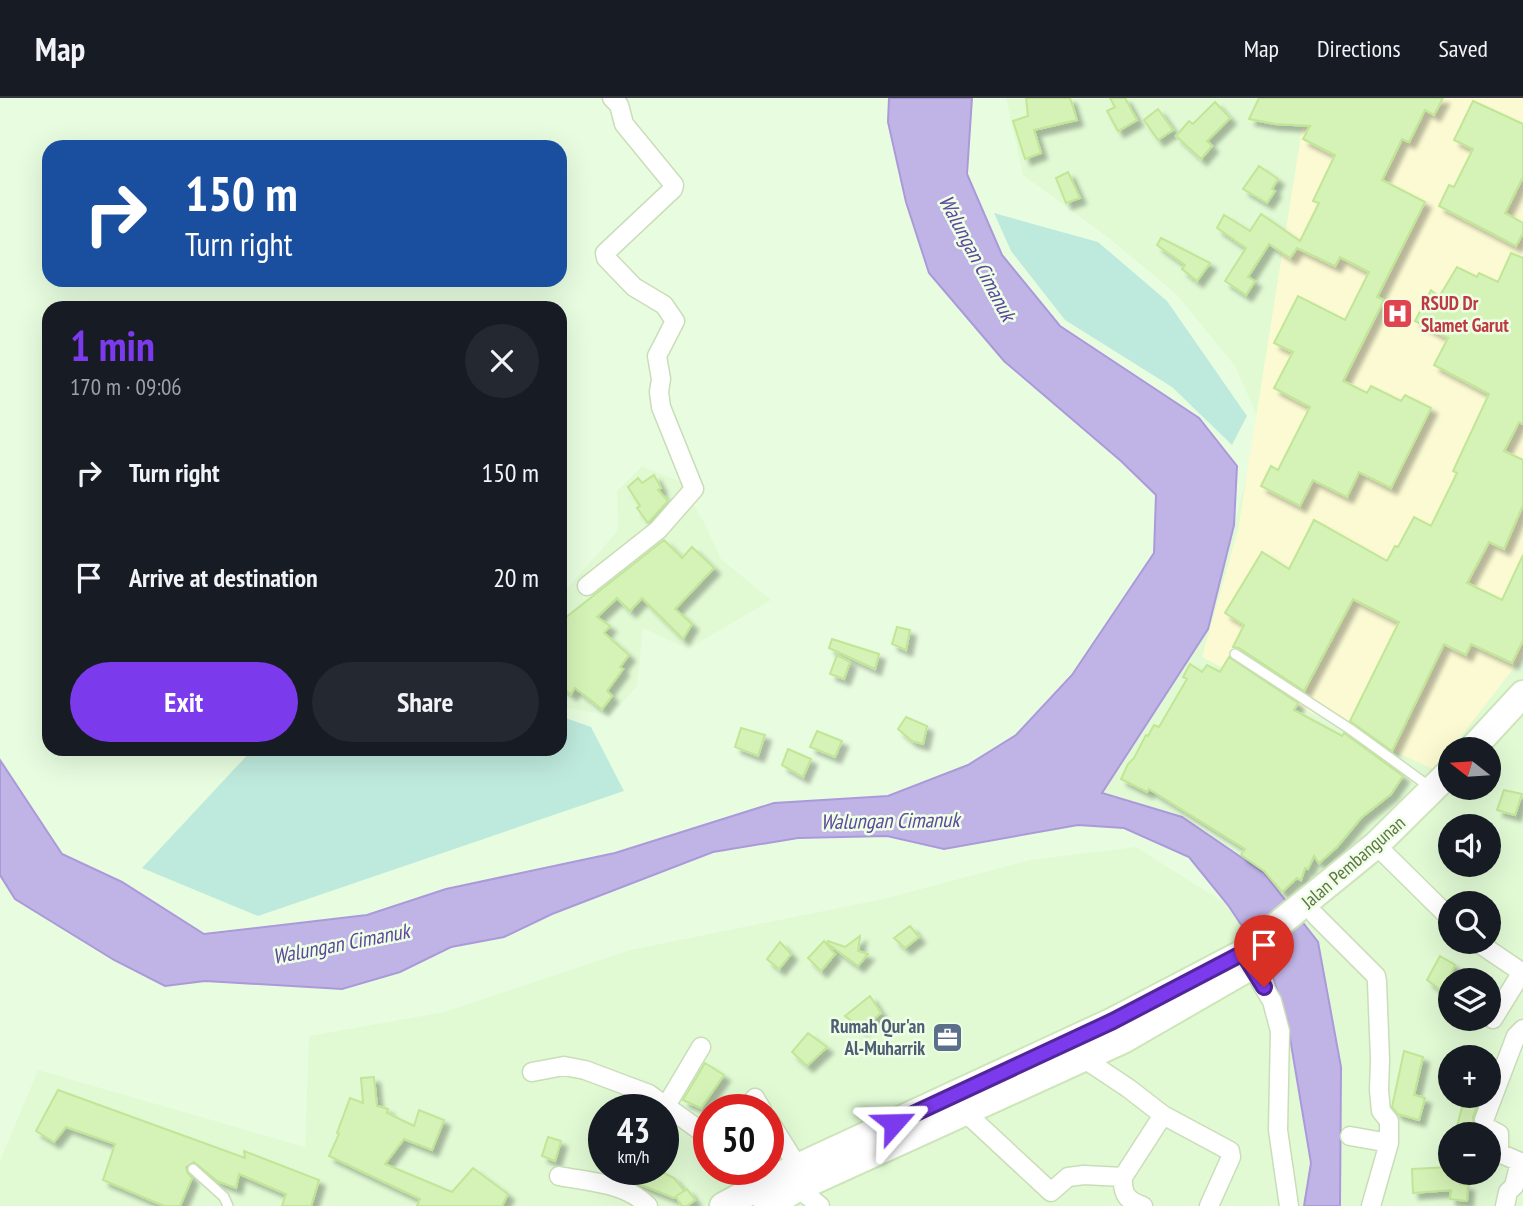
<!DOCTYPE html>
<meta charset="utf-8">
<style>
:root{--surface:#171b24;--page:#242831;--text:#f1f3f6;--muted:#9ea1a6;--line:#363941;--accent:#7c3aed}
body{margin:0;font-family:"PT Sans Narrow",sans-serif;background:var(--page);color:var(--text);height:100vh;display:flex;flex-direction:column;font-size:26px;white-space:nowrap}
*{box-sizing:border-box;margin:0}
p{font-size:23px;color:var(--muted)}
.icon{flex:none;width:38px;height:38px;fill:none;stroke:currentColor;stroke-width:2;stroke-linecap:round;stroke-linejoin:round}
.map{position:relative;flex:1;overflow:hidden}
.sheet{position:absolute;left:42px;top:203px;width:525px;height:455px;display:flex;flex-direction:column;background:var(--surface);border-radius:21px;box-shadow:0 7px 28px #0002}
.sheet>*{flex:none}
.top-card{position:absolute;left:42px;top:42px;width:525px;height:147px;border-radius:21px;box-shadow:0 7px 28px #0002;background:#1a4fa0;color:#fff;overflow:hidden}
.needle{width:46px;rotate:287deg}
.buttons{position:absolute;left:1438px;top:639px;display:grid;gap:14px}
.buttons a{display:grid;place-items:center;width:63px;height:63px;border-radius:50%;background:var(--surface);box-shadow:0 7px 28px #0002;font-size:35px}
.speed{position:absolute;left:588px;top:996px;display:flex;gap:14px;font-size:35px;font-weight:700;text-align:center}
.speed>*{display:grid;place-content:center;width:91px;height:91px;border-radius:50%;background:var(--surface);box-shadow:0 7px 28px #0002;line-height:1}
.speed small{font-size:18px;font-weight:400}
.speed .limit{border:10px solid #d22;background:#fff;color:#111}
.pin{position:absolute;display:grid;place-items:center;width:60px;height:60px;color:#fff;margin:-72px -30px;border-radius:50% 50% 50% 0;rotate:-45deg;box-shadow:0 0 7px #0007}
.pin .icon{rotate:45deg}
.me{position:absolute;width:77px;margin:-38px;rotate:65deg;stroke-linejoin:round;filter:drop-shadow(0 0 5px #0008)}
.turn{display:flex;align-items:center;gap:24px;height:147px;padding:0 28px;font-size:32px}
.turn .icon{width:91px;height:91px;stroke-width:2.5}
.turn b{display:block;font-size:49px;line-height:60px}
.round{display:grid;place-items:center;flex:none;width:74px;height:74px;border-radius:37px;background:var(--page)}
.overview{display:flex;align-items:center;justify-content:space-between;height:119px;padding:0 28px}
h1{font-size:42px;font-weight:600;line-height:52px;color:var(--accent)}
.action{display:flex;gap:14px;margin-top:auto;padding:14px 28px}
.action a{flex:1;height:80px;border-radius:42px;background:var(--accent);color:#fff;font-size:28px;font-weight:600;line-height:80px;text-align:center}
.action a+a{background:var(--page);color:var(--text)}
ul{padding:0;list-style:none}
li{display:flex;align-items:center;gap:21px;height:105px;padding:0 28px}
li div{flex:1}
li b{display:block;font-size:26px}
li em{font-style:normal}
header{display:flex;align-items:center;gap:42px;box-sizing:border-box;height:98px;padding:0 35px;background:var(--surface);border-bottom:2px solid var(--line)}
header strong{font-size:33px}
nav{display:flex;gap:38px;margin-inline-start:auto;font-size:24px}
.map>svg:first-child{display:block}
.residential{fill:#e1fad4;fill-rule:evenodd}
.medical{fill:#fbfad2}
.green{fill:#beeadd}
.water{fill:#c0b4e7;stroke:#aa9ad9;stroke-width:2}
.building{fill:#d5f3b6;stroke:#c0e696;stroke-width:2;filter:url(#shadow)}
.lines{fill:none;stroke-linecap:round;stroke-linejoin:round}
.service-casing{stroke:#c9deb8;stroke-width:12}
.minor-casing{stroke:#c9deb8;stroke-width:21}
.secondary-casing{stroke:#cde6b9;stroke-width:30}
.service{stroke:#fff;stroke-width:9}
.minor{stroke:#fff;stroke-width:18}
.secondary{stroke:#fff;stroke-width:26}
.route-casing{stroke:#51269a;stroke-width:18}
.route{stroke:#7c3aed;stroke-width:12}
.labels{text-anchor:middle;stroke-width:5;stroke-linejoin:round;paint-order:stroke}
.health-label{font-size:19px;font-weight:bold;fill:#be3a42;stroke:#eeffe6;text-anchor:start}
.street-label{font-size:19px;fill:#5f7446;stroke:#eeffe6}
.service-label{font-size:19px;font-weight:bold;fill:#4e5e75;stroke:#eeffe6;text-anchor:end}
.water-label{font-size:21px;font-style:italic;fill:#5e489e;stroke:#eeffe6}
</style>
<header>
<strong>Map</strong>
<nav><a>Map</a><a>Directions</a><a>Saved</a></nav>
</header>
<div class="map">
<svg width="1523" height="1108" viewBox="0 0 1523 1108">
<defs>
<filter id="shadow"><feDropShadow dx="6" dy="6" stdDeviation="2" flood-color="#0004"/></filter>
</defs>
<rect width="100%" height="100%" fill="#e8fde0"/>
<path class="residential" d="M1006,0H1523V1108H1340L1341,969L1318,844L1264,775L1182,719L1102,695L1208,531L1260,325L1235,268L1176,196L1110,141L1023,77ZM1451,651H1489V690H1451ZM1451,728H1489V766H1451ZM1451,805H1489V844H1451ZM1451,882H1489V920H1451ZM1451,959H1489V998H1451ZM1451,1036H1489V1074H1451Z
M642,368L679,383L703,422L721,461L771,502L688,551L643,530L637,588L610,618L560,608V499L618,432L617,393Z
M1136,749L1228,807L1270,870L1287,922L1311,1065L1304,1108H0V1063L38,972L305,1049L309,938L444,914L630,852L883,801L1030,762ZM604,1012H663V1071H604ZM709,1012H768V1071H709Z"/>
<path class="medical" d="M1307,0H1523V558L1435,672L1306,612L1202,559L1238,432Z"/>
<path class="green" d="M994,115L1098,144L1167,203L1247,318L1232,347L1172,289L1065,222L1011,153Z
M560,618L591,629L624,693L258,818L142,770L253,651H560Z"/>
<path class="water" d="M889,0H972L967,76L1002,157L1060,228L1199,320L1237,368L1234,427L1208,531L1102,695L1182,719L1264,775L1318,844L1341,969L1340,1108H1304L1311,1065L1287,922L1270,870L1228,807L1189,759L1124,730L1078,727L944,751L887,738L798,740L713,754L552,816L504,839L451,849L400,874L342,891L205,883L165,888L114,862L15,801L0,777V662L62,756L122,784L204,836L367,817L446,791L615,755L774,705L888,698L968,667L1016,637L1072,577L1154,455L1156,397L1121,363L1004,263L929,175L906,104L888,24Z"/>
<path class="building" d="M1026,0H1070L1077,22L1034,32L1041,55L1025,61L1013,23L1028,18Z
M1110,0H1125L1137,22L1118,33L1107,13L1115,9Z
M1259,0H1443L1434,17L1425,12L1409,44L1402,41L1382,82L1425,104L1377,199L1384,202L1343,283L1367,295L1371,288L1401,303L1405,297L1431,310L1391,390L1359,374L1347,399L1313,382L1300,408L1261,388L1271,368L1278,372L1310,309L1274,290L1293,254L1274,245L1298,198L1345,222L1369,174L1340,159L1335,168L1297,150L1290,160L1269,146L1248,179L1255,183L1246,197L1225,183L1246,150L1217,130L1224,117L1250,133L1261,116L1300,143L1319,105L1313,103L1335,57L1303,41L1310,28L1275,26L1249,21Z
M1473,3L1523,26V79L1505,115L1523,125V135L1516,148L1439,108L1449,87L1454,89L1473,51L1454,42Z
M1215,4L1230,20L1207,43L1212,48L1201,61L1176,38L1189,23L1193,26Z
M1158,11L1173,32L1158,42L1144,22Z
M1259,68L1278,81L1272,91L1275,93L1267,105L1243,91Z
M1068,74L1080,100L1066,105L1056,80Z
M1161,140L1210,165L1197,183L1182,171L1185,167L1157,147Z
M1511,155L1523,160V326L1519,324L1504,353L1523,362V407L1504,451L1489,444L1467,485L1502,502L1523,457V542L1512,565L1471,546L1466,557L1444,546L1392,653L1350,623L1399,524L1353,501L1304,593L1239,550L1233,549L1244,527L1225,515L1262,454L1289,471L1314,422L1387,463L1395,448L1398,449L1414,419L1431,428L1457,375L1453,373L1489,296L1434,267L1448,240L1415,223L1431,192L1439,199L1457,169L1477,179L1479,175L1498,184Z
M654,377L661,390L658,392L668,403L648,425L637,410L640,408L628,389L638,380L642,385Z
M664,442L682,460L692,449L714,470L675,511L692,526L683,541L642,500L630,513L617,500L597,519L610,528L604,535L629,557L620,569L623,571L607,593L612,598L602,611L575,590L571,596L560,588V524Z
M897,529L910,532L906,552L892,546Z
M832,541L879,556L875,571L829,550Z
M837,557L850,564L844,581L830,576Z
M1229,559L1298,605L1294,612L1342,638L1344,635L1403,678L1391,696L1361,720L1337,749L1319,765L1314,758L1308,771L1305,770L1301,782L1297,780L1282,794L1264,773L1241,757L1245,751L1149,691L1147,694L1121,681L1128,666L1134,660L1146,637L1148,638L1154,627L1159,629L1187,581L1183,579L1190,566L1202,574L1207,567L1220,574Z
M906,619L927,628L923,646L912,643L898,631Z
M741,630L765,637L758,658L735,649Z
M817,633L842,643L835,659L810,649Z
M788,651L811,661L803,679L782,667Z
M1504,692L1522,696L1515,717L1497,712Z
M910,828L919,839L905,850L894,840Z
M860,838L858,853L868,856L858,868L827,845L828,843L845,849Z
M824,843L835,856L821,873L808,860Z
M780,844L791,856L779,871L767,861Z
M1440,858L1455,867L1442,893L1427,882Z
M870,898L881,915L862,931L845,918Z
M808,935L827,949L807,968L792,954Z
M1404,953L1423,959L1414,997L1425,1000L1419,1022L1398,1016L1392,1009Z
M705,965L724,977L701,1010L683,1002Z
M374,979L377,1008L388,1011L387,1015L414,1028L419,1012L444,1022L432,1052L404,1041L385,1066L452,1094L473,1070L508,1096L502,1108H417L420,1101L329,1058L339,1036L337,1035L350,1000L363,1005L361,980Z
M58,992L245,1060L244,1053L319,1082L311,1108H282L286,1096L239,1076L236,1090L217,1083L194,1064L186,1069L187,1074L192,1080L180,1108H164L103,1082L115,1046L66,1029L54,1044L36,1033Z
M1465,998H1481L1473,1019L1474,1030L1473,1036H1455Z
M548,1039L561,1043L555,1063L542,1058Z
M1451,1069V1074H1462L1460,1086L1468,1087L1467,1103L1450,1101L1451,1092L1413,1095L1412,1071Z
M602,1071H656L674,1080L684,1093L676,1098L687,1091L695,1102L687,1108H682L676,1099L674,1100Z"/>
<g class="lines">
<defs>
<path id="service" d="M1235,556L1350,631L1430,689
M193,1071L224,1099L228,1108"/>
<path id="minor" d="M587,488L658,432L694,391L661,309L659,294L661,281L657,258L675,223L664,207L634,189L606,160L605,155L673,91L674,87L624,26L619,7L612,0
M1376,747L1451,821
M1315,817L1376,878L1377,884L1380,961L1379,992L1381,1013L1389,1023V1045L1371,1108
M1477,844L1523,875
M1245,858L1272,903L1280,933L1278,1032L1289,1108
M1493,921L1522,874
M532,974L564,968L585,972L649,996L709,1039
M755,1000L762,1012
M666,1008L701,949
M966,1015L1051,1094L1068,1079L1084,1077L1123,1079L1163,1017L1128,990L1083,960
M1163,1017L1230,1053L1231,1059L1209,1108
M768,1021L798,1069
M1350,1038L1389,1045
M747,1071L761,1087
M559,1078C589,1084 626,1085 648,1108
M1123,1079C1122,1096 1127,1103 1143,1108
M794,1082L798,1090L820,1108
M1505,1108L1508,1094L1514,1088L1520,1064L1499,1055V1036L1486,1029L1484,1022L1516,938L1523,931"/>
<path id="secondary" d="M1472,651L1523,596
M723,1108L789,1073L1113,923L1243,855L1376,747L1451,673
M767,1108L798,1090L1123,942L1248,870"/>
</defs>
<use href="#service" class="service-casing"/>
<use href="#minor" class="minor-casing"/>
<use href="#secondary" class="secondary-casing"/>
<use href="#service" class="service"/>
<use href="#minor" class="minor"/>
<use href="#secondary" class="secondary"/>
</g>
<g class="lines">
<defs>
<path id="route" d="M894,1025L1113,923L1243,855L1264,889"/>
</defs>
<use href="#route" class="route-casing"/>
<use href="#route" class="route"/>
</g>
<defs>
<symbol id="hospital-square" viewBox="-11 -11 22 22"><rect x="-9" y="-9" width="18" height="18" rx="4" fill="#e0444e" stroke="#eeffe6"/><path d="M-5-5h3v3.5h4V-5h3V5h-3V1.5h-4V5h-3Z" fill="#fff"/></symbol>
<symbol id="office-square" viewBox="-11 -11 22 22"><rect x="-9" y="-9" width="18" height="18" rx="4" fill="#5c6f8a" stroke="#eeffe6"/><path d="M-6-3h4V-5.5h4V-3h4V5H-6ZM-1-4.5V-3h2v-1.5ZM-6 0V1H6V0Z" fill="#fff"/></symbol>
</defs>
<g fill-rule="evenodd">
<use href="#hospital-square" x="1380" y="198" width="35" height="35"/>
<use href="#office-square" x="930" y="922" width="35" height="35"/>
</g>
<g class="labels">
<g class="health-label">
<text x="1421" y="212">RSUD Dr<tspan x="1421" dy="22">Slamet Garut</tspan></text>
</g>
<g class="street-label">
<text transform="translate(1353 764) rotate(-41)" y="7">Jalan Pembangunan</text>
</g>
<g class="service-label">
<text x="925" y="935">Rumah Qur'an<tspan x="925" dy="22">Al-Muharrik</tspan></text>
</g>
<g class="water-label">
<text transform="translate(977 160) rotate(62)" y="7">Walungan Cimanuk</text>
<text transform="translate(890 723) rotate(-1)" y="7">Walungan Cimanuk</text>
<text transform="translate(341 846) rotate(-11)" y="7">Walungan Cimanuk</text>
</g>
</g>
</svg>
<div class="buttons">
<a><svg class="needle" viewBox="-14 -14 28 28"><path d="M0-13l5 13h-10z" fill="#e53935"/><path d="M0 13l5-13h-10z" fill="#9ea1a6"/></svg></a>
<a><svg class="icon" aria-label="sound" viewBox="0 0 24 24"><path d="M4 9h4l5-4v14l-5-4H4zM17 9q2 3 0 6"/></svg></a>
<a><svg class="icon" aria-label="search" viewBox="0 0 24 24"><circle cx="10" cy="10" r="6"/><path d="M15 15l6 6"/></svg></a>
<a><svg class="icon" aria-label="layers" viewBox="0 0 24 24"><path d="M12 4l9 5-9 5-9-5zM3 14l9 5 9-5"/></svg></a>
<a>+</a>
<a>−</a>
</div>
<div class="speed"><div>43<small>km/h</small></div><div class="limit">50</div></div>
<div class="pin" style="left:1264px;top:889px;background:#d93025"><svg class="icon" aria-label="arrive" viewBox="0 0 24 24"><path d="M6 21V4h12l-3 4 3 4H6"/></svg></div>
<svg class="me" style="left:894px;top:1025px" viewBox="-20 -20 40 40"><path d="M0-17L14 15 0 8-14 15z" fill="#7c3aed" stroke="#fff" stroke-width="4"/></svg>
<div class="top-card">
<div class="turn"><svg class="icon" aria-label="right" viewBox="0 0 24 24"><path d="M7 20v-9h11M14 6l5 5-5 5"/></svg><div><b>150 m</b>Turn right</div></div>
</div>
<section class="sheet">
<div class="overview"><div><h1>1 min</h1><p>170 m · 09:06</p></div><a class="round"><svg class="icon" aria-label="close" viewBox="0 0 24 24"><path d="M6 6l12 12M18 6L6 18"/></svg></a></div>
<ul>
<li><svg class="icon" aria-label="right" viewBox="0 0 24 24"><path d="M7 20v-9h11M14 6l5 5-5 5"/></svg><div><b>Turn right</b></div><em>150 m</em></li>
<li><svg class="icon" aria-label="arrive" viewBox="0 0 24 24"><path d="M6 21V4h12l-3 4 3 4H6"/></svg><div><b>Arrive at destination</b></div><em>20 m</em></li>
</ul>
<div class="action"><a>Exit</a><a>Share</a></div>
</section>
</div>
